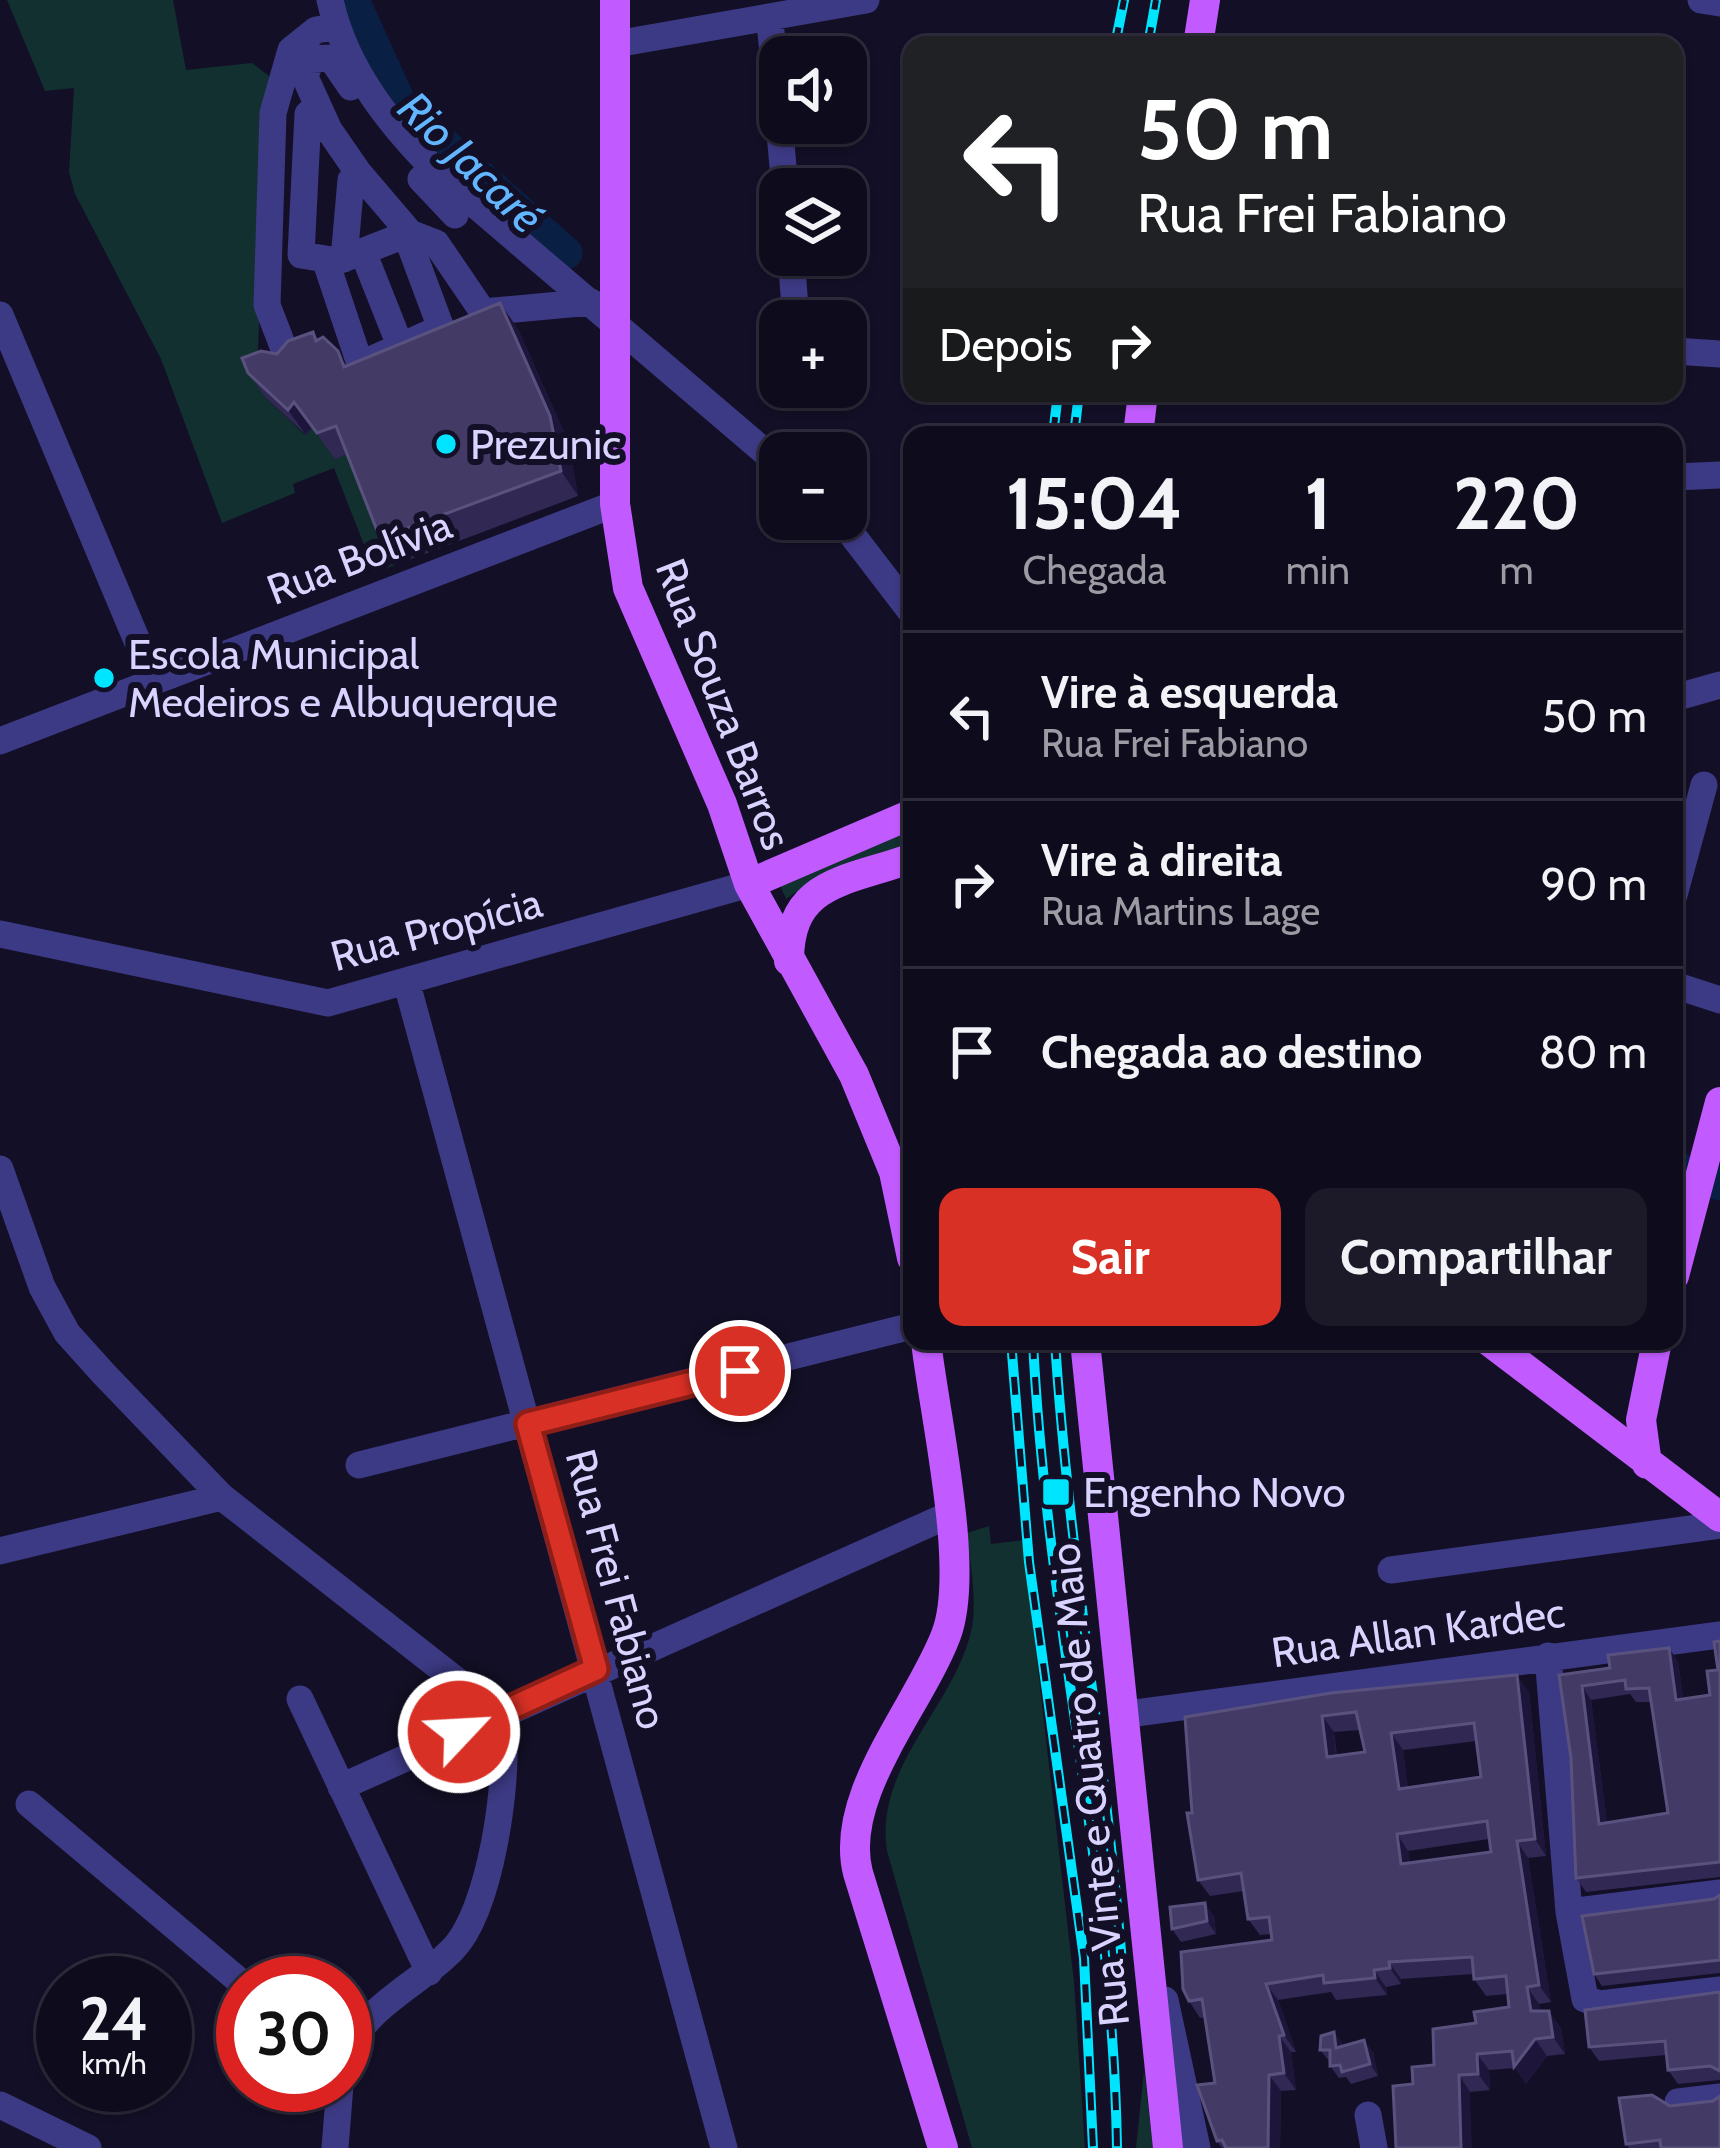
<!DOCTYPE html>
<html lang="pt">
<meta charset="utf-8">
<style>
:root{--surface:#0e0b1c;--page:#1c1929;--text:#f1f3f6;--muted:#9b9ba3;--line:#2e2b3b;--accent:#d93025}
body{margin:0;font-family:Cabin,sans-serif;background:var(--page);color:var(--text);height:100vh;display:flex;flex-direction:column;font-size:45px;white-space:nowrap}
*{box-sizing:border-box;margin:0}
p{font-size:39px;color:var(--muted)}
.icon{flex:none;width:66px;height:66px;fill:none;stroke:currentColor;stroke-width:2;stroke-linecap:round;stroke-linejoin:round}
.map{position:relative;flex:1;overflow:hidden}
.drawer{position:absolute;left:903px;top:426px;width:780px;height:924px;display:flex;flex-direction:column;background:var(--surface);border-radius:24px;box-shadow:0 3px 9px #0004,0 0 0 3px var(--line)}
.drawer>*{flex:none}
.guide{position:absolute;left:903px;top:36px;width:780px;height:366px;border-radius:24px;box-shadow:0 3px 9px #0004,0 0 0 3px var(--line);background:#202124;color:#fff;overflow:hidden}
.fabs{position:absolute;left:759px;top:36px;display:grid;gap:24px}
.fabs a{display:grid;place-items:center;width:108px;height:108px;border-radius:24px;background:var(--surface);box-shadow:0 3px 9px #0004,0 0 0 3px var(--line);font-size:60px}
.speed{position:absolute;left:36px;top:1956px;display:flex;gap:24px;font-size:60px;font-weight:700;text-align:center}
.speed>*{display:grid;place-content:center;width:156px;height:156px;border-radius:50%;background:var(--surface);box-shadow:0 3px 9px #0004,0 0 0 3px var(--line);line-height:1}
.speed small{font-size:30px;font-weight:400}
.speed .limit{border:18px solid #d22;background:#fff;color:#111}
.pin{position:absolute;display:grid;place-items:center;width:102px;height:102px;color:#fff;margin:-51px;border:6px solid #fff;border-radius:50%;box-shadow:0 3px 12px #0007}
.me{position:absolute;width:132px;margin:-66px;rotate:65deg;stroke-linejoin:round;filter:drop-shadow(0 0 9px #0008)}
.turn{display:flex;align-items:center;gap:42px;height:252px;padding:0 36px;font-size:54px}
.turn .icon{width:156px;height:156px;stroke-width:2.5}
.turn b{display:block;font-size:84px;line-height:102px}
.then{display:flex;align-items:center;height:114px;padding:0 36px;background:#0003;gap:24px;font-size:45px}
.eta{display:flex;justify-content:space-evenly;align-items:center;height:204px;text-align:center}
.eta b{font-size:72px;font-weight:800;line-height:84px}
.cta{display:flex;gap:24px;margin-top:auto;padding:24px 36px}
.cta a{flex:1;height:138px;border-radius:24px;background:var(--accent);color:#fff;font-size:48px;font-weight:800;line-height:138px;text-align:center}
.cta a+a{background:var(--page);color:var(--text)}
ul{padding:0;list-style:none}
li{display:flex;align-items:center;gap:36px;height:168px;padding:0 36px;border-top:3px solid var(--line)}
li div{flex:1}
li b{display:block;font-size:45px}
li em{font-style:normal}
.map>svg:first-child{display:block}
.green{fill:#12302f}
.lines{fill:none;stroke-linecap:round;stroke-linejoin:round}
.river{stroke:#0a1f44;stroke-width:33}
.minor{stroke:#3d3a85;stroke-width:27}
.major{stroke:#c25bff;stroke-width:30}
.rail-casing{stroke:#00e5ff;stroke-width:10}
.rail{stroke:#130f26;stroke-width:6;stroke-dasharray:18;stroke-linecap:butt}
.wall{fill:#312854;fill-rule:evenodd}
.shaded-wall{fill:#1d163a}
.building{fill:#433a66;stroke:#5a527e;stroke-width:3;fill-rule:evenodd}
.route-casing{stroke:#8d1f18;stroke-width:30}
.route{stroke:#d93025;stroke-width:21}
.poi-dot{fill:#00e5ff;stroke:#130f26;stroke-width:4.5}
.labels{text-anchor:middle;stroke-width:12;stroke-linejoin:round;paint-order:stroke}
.poi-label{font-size:42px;fill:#d9d4ff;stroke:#130f26;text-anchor:start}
.street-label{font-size:42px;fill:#d9d4ff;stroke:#130f26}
.water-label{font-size:45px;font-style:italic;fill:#62b6ff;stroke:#130f26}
</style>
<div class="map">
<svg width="1720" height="2148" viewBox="0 0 1720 2148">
<rect width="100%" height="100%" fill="#130f26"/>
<path class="green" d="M7,0H173L186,70L252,63L269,76L257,374L266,398L305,435L312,427L354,451L398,564L375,573L334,468L293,484L295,493L222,523L161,359L75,194L69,172L74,88L45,91Z
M912,823V847L811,882L786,899L780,885Z
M989,1526L991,1544L1023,1540L1074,1982L1085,2148H972L887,1851C874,1764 956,1706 972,1627C977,1597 970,1563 967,1533Z
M1144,2070L1153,2148H1136Z"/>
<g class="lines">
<path class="river" d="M353,0L401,106L566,253
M1674,1166L1677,1167
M1719,1183L1720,1184"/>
<path class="minor" d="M330,0C345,69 390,125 439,174L780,465
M1701,0L1720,3
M770,21L785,189
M616,44L866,0
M351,87L331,58L311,59L305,77L329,130L358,172L410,233L436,243L483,312L591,302
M317,106L308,114L301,255L338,261L410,233
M421,179L455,215
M363,252L401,348
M791,255L796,321
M325,259L358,358L366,362L441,328L406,234
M344,259L351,180L358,172
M0,315L154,681
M1674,351L1720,354
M289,362L267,305L273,113L291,50L316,30L335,27
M1674,477L1720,475
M840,519L912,613
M1674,698L1720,685
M0,741L615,504
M1674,895L1704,785
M0,934L328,1003L749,884
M407,984L724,2148
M1674,985L1720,1000
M0,1169L42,1287L67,1333L103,1373L222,1497L498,1713L503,1726C509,1780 491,1909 453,1949C418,1986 359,2008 345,2060
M359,1465L912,1326
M0,1551L222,1497
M1391,1570L1720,1525
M1548,1656L1569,1912L1585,1999L1600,2004L1720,1990
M300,1699L429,1972
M1128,1714L1720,1635
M341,1787L951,1514
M29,1804L243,1984
M1569,1912L1720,1893
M1165,2000L1197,2148
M1678,2102L1720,2097
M0,2105L88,2148
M1368,2115L1374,2148
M335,2148L340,2085"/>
<path class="major" d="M615,0V504L628,588L722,804L749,884L854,1075L894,1172L912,1258
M1198,45L1205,0
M1138,435L1143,393
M749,884L912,814
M789,961C789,880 847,882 912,858
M1674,1276L1720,1102
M926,1341C934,1414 971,1570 946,1635C919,1706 838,1796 858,1873L943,2148
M1085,1341L1168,2148
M1489,1341L1720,1517
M1647,1464L1641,1420L1657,1341"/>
<defs>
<path id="rail" d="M1115,45L1124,0
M1148,45L1156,0
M1053,435L1058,393
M1074,435L1079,393
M1011,1341L1029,1562L1084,1958L1093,2148
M1033,1341C1046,1611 1113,1877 1117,2148
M1055,1341C1069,1559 1109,1773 1124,1991"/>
</defs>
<use href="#rail" class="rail-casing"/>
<use href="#rail" class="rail"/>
</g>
<path class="wall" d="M518,329L568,441L578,496L398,564L380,538L347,454L335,459L312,427L306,435L266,398L248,373L313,332L318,339L347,365Z
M1720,1641V1877L1586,1892L1576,1878L1571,1758L1559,1675L1678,1661L1683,1699L1710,1695L1718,1670ZM1630,1694L1636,1702H1651L1668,1813L1607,1823L1591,1700Z
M1529,1692L1546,1856L1528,1858L1551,2002L1539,2004L1540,2011L1561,2028L1565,2054L1547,2056L1526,2084L1515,2068L1489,2070L1490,2090L1470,2092L1413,2084L1476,2023L1509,2007L1508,1994L1486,1996L1474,1979V1974L1401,1979V1984L1386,1987L1387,1995L1336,2000L1331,1992L1278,2000L1296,2052H1291L1296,2090L1281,2091L1280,2148H1222L1217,2141L1215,2083L1205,2017L1200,2018L1189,2001L1272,1940L1271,1934L1260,1935L1248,1919L1244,1891L1210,1896L1198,1880L1185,1717ZM1360,1730L1365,1752L1337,1756L1334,1732ZM1477,1741L1481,1777L1408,1788L1403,1750ZM1489,1839L1491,1852L1410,1862L1408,1851Z
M1720,1895V1973L1602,1986L1594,1974Z
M1214,1916L1216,1934L1181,1942L1172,1929Z
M1720,1992V2080L1678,2084L1668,2070L1666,2055L1599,2061L1589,2047Z
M1343,2044V2046L1373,2052L1378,2076L1351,2084L1346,2077L1339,2078L1330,2066V2062L1320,2050Z
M1713,2101L1720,2148H1629L1626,2144L1670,2106Z"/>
<path class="shaded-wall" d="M500,303L518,329L568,441L578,496L561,471Z
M294,402L312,427L306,435L288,410Z
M1669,1648L1678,1661L1685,1713L1676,1700Z
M1517,1675L1529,1692L1546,1856L1535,1839Z
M1582,1686L1591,1700L1609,1837L1599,1824Z
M1322,1716L1334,1732L1338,1774L1327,1757Z
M1391,1733L1403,1750L1411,1806L1399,1789Z
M1397,1834L1408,1851L1413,1880L1401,1864Z
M1517,1841L1528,1858L1551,2002L1539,1985Z
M1205,1903L1214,1916L1216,1934L1207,1921Z
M1389,1962L1401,1979V1984L1390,1968Z
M1374,1970L1386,1987L1387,1995L1375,1978Z
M1266,1984L1278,2000L1296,2052L1284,2035Z
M1527,1987L1539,2004L1543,2028L1531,2011Z
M1549,2011L1561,2028L1565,2054L1553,2037Z
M1334,2032L1343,2044L1344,2060L1336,2048Z
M1279,2036L1291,2052L1296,2090L1284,2073Z
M1535,2039L1547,2056L1526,2084L1514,2067Z
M1364,2040L1373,2052L1378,2076L1370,2064Z
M1477,2054L1489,2070L1490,2090L1478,2074Z
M1269,2075L1281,2091L1280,2148H1268Z
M1459,2075L1470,2092L1472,2148H1461Z"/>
<path class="building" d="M500,303L550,416L561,471L380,538L336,426L317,433L294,402L288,410L248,373L242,358L261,351L277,354L288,341L313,332L316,341L323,337L338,351L344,367Z
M1720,1641V1862L1576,1878L1571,1758L1559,1675L1610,1668L1608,1655L1669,1648L1676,1700L1710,1695L1707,1671L1718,1670L1714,1642ZM1625,1680L1626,1689L1649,1688L1668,1813L1599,1824L1582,1686Z
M1517,1675L1535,1839L1517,1841L1539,1985L1527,1987L1531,2011H1549L1553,2037L1535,2039L1514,2067L1512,2051L1477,2054L1478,2074L1459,2075L1461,2148H1396L1393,2086L1413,2084L1412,2067L1434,2065L1433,2029L1476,2023L1474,2012L1509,2007L1506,1976L1474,1979L1472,1957L1389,1962L1390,1968L1374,1970L1375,1978L1324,1983L1323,1975L1266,1984L1284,2035L1279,2036L1284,2073L1269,2075L1268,2148H1226L1222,2140L1217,2141L1197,2085L1215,2083L1202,1999L1189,2001L1183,1989L1181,1952L1272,1940L1269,1917L1248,1919L1241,1873L1198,1880L1187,1813H1192L1185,1717L1331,1693ZM1356,1712L1365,1752L1327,1757L1322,1716ZM1474,1723L1481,1777L1399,1789L1391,1733ZM1487,1821L1491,1852L1401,1864L1397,1834Z
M1720,1895V1960L1594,1974L1582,1916L1714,1899Z
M1205,1903L1207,1921L1172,1929L1170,1907Z
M1720,1992V2071L1710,2066L1668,2070L1665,2041L1589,2047L1585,2010Z
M1334,2032L1336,2048L1364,2040L1370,2064L1342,2072L1340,2065L1330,2066V2050H1320L1321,2036Z
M1652,2095L1670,2106L1713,2101L1720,2096V2148H1661L1660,2140L1626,2144L1619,2098Z"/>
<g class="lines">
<defs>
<path id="route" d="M459,1732L596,1669L528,1424L740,1371"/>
</defs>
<use href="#route" class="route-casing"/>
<use href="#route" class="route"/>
</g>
<g class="poi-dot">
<circle cx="446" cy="444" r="12"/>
<circle cx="104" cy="678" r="12"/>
<rect x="1041" y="1477" width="30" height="30" rx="6"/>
</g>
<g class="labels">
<g class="poi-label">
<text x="470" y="459">Prezunic</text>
<text x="128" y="669">Escola Municipal<tspan x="128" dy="48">Medeiros e Albuquerque</tspan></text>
<text x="1083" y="1507">Engenho Novo</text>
</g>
<g class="street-label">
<text transform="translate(359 557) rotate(-21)" y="15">Rua Bolívia</text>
<text transform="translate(724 704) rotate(69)" y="15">Rua Souza Barros</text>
<text transform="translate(436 929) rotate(-15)" y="15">Rua Propícia</text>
<text transform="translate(617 1589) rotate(75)" y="15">Rua Frei Fabiano</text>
<text transform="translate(1418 1632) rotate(-8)" y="15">Rua Allan Kardec</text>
<text transform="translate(1089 1785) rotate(-96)" y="15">Rua Vinte e Quatro de Maio</text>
</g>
<g class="water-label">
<text transform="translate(471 162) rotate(44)" y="16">Rio Jacaré</text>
</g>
</g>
</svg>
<div class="fabs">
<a><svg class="icon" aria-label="sound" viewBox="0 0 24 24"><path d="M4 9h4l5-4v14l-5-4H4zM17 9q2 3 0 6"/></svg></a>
<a><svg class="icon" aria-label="layers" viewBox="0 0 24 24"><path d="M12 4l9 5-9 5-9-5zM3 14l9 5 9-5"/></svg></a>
<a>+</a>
<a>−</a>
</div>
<div class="speed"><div>24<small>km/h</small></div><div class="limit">30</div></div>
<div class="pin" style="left:740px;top:1371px;background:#d93025"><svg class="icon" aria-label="arrive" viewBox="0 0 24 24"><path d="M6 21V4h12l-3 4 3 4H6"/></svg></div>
<svg class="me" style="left:459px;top:1732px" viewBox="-20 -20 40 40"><circle r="17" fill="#d93025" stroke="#fff" stroke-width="3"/><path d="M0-11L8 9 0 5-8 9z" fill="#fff"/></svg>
<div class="guide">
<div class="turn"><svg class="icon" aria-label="left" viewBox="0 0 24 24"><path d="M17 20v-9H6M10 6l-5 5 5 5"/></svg><div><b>50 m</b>Rua Frei Fabiano</div></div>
<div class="then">Depois<svg class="icon" aria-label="right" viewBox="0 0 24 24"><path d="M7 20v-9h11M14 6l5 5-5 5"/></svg></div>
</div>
<section class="drawer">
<div class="eta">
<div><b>15:04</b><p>Chegada</p></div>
<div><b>1</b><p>min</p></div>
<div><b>220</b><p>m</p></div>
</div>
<ul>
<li><svg class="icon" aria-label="left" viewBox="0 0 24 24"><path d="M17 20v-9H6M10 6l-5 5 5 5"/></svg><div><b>Vire à esquerda</b><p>Rua Frei Fabiano</p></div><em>50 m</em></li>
<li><svg class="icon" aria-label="right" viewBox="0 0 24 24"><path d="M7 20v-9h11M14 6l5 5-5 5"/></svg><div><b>Vire à direita</b><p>Rua Martins Lage</p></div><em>90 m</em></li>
<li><svg class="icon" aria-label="arrive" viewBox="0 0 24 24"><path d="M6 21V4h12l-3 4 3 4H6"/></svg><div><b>Chegada ao destino</b></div><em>80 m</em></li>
</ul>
<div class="cta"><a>Sair</a><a>Compartilhar</a></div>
</section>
</div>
